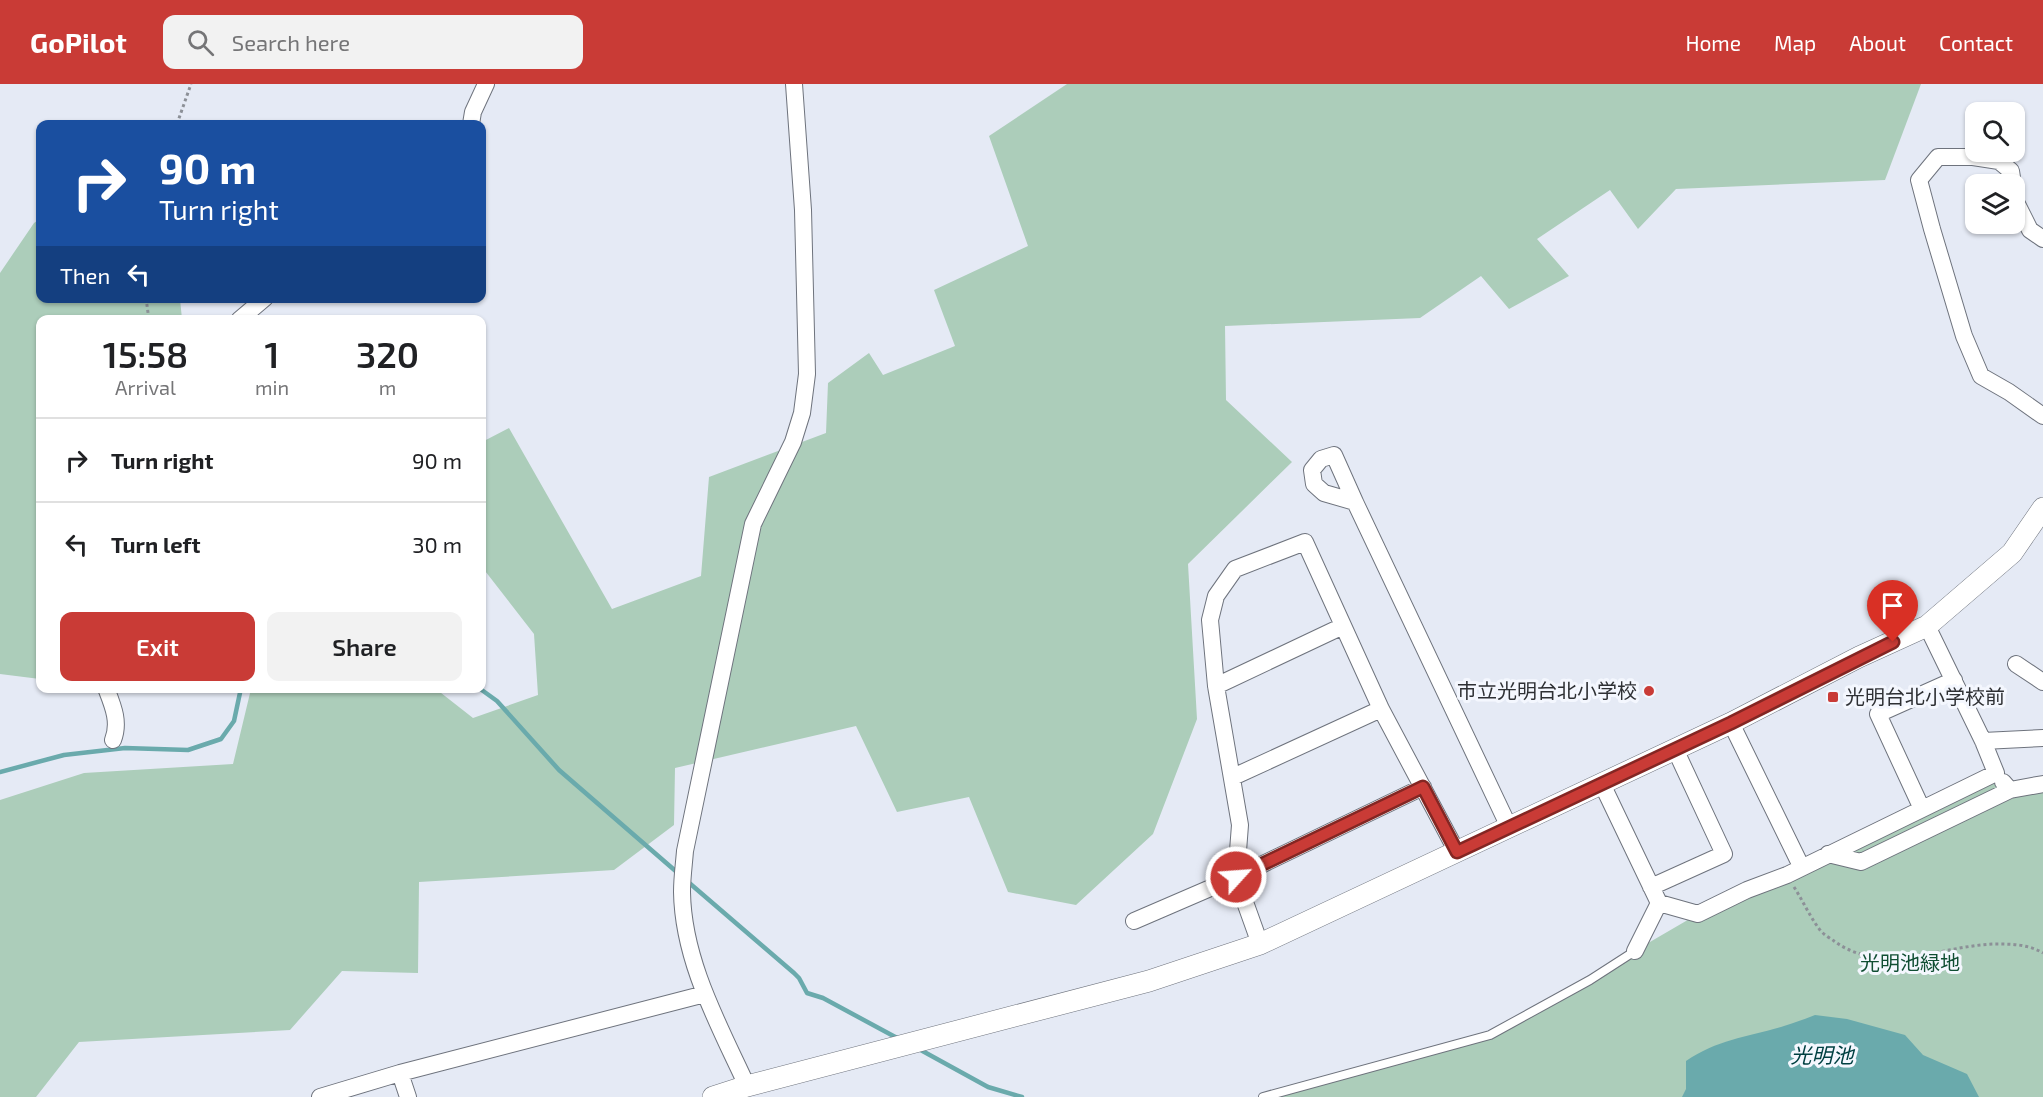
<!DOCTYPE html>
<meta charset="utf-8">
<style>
:root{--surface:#fff;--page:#f2f2f2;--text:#202124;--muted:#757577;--line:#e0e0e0;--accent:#c93b36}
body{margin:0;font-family:"Exo 2","Noto Sans JP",sans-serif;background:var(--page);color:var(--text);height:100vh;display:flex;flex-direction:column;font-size:22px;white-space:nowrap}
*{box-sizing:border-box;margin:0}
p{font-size:20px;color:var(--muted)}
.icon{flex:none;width:33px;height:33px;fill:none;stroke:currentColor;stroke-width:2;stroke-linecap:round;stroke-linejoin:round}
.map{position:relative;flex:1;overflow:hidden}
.panel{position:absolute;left:36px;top:231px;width:450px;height:378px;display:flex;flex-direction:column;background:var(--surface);border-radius:12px;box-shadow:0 2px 4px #0004}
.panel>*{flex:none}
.hud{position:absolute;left:36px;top:36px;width:450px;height:183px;border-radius:12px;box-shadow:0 2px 4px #0004;background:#1a4fa0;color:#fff;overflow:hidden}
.fabs{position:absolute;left:1965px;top:18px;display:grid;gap:12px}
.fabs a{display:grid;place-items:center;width:60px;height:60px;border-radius:12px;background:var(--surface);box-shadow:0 2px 4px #0004;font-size:30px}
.pin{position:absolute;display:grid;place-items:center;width:51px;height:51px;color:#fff;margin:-62px -26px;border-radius:50% 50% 50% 0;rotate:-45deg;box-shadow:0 0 6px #0007}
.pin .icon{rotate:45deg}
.me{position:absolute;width:66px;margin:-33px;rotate:64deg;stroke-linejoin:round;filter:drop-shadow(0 0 4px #0008)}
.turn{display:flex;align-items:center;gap:21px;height:126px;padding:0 24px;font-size:27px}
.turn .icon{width:78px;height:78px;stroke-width:2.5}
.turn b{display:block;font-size:42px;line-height:51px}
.then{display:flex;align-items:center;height:57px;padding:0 24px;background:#0003;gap:12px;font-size:22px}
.eta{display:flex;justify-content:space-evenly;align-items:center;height:102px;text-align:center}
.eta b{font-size:36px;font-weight:600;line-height:42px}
.cta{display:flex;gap:12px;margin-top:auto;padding:12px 24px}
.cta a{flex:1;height:69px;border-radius:12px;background:var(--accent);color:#fff;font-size:24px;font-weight:600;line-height:69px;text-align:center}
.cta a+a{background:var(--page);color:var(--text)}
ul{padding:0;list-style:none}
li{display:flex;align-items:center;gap:18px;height:84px;padding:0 24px;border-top:2px solid var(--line)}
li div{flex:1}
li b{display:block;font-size:22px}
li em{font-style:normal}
header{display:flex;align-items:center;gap:36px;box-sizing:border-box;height:84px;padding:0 30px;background:var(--accent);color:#fff}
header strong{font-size:28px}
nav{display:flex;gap:33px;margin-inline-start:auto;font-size:21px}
.search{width:420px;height:54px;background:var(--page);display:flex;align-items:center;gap:15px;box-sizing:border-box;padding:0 21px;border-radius:12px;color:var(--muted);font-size:22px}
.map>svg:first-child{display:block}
.green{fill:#accdba}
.water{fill:#6aaaac}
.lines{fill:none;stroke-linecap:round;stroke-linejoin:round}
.stream{stroke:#6aaaac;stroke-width:4.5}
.service-casing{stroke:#6e737d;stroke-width:10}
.minor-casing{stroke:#6e737d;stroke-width:18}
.tertiary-casing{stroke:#6e737d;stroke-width:22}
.path{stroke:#8c9097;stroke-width:3;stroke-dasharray:3 3;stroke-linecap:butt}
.service{stroke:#fff;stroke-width:8}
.minor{stroke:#fff;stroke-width:16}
.tertiary{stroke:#fff;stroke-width:21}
.route-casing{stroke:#832623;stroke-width:15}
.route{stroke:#c93b36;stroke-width:10}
.poi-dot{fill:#c93b36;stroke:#f4f7fe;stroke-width:2}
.labels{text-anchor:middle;stroke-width:6;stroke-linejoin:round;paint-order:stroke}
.poi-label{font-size:20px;fill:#2e3034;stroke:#f4f7fe;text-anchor:end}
.park-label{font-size:20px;fill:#104e33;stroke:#f4f7fe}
.water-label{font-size:21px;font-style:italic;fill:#004042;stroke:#f4f7fe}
</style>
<header>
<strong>GoPilot</strong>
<div class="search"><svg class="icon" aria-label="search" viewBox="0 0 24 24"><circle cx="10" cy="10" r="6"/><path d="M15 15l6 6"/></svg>Search here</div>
<nav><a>Home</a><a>Map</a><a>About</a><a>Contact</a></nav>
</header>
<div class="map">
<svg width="2043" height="1013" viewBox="0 0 2043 1013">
<rect width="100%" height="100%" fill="#e5eaf5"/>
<path class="green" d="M1067,0H1921L1885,96L1676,105L1638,145L1610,106L1537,155L1569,192L1509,225L1481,192L1420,234L1225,242L1226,316L1292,378L1188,480L1197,635L1153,750L1076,821L1008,808L969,713L897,728L856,642L675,684L674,741L614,786L419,798L418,889L342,887L290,946L79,958L36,1013H0V716L84,689L233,680L251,605H436L473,634L538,611L534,550L482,483V358L509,344L612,525L701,492L709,393L826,349L828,299L869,269L883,291L955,262L934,206L1028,162L989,52Z
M40,135V214L180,215L182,235L40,236V595L0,590V189L34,139Z
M1996,689L2007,712L2043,705V1013H1263L1490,951L1698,830Z"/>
<path class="water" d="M1815,931L1847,935L1905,951L1923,971L1967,990L1979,1013H1682L1686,1005V977C1718,955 1748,953 1784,942C1794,939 1805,935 1815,931Z"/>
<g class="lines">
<path class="stream" d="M479,604L497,617L559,686L679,790
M0,688L64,671L125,664L188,666L221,655L234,637L241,604
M687,797L794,889L799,894L807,909L823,914L899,955
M917,964L988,1003L1022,1013"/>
<defs>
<path id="service" d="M1263,1013L1490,951L1590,896L1635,867"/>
<path id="minor" d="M471,40L473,28L486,0
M2013,100L2011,87L1999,77L1973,73H1938L1919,96L1932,145L1964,252L1981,292L2009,308L2043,332
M2014,114L2030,146L2043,155
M239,236L265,214
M1355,418L1334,371L1321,375L1312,386L1314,400L1324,409L1355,418L1509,743
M2016,580L2043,598
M1216,602L1343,542
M106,604C113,622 120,638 113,656
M1731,639L1801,782
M1983,657L2043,654
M1233,693L1381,625
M2003,698L2010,706L2043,700
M1602,700L1659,819L1698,830L1747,806L1787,791L1996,689L1983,657L1927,542
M1922,725L1878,630L1954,596
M1828,770L1861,778L2010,706
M1651,803L1724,770L1675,665
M1134,837L1236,793L1423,703
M1260,860L1236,793L1240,741L1216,602L1210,536L1216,512L1235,485L1305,458L1381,625L1457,768
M1635,867L1659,819
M400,989L408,1013
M747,1002C719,941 683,877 682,808C682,794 684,780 685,767L753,440L793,358L802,329L807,290L803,126L794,0
M320,1013L400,989L705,910"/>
<path id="tertiary" d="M713,1013L747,1002L1149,897L1260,860L1731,639L1859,573L1927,542L2012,469L2043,424"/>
</defs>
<use href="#service" class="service-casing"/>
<use href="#minor" class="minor-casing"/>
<use href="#tertiary" class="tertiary-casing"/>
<path class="path" d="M177,40L191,0
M146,214L149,236
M1794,803C1803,817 1810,833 1820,846C1824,851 1830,854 1834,857C1882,892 1940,862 1994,860C2011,860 2028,860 2043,869"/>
<use href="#service" class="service"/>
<use href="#minor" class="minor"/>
<use href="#tertiary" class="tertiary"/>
</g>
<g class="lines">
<defs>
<path id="route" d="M1236,793L1423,703L1457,768L1731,639L1893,558"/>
</defs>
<use href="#route" class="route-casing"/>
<use href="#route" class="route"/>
</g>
<g class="poi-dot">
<circle cx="1649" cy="607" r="6"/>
<rect x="1827" y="607" width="12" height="12" rx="3"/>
</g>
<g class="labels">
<g class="poi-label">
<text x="1637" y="614">市立光明台北小学校</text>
<text x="1845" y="620" text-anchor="start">光明台北小学校前</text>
</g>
<g class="park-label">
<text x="1910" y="886">光明池緑地</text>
</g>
<g class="water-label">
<text x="1822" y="979">光明池</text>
</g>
</g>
</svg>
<div class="fabs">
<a><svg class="icon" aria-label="search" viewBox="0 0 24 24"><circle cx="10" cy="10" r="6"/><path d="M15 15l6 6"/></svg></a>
<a><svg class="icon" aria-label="layers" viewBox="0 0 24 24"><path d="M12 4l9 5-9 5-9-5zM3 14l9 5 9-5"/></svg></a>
</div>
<div class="pin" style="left:1893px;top:558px;background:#d93025"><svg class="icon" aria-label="arrive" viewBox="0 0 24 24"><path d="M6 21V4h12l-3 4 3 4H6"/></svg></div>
<svg class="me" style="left:1236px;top:793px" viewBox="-20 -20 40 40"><circle r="17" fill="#c93b36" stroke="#fff" stroke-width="3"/><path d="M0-11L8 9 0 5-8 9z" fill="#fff"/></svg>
<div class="hud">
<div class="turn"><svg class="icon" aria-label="right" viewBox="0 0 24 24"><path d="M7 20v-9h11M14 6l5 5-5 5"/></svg><div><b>90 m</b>Turn right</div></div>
<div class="then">Then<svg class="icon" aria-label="left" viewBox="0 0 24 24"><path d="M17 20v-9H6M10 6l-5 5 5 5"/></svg></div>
</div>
<section class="panel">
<div class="eta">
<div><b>15:58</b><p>Arrival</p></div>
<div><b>1</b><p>min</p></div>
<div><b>320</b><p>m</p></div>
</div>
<ul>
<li><svg class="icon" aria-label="right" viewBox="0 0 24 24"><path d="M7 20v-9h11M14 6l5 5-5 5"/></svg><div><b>Turn right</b></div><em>90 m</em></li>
<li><svg class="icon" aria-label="left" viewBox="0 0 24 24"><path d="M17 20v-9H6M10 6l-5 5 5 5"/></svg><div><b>Turn left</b></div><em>30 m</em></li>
</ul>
<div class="cta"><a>Exit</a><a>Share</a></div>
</section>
</div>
